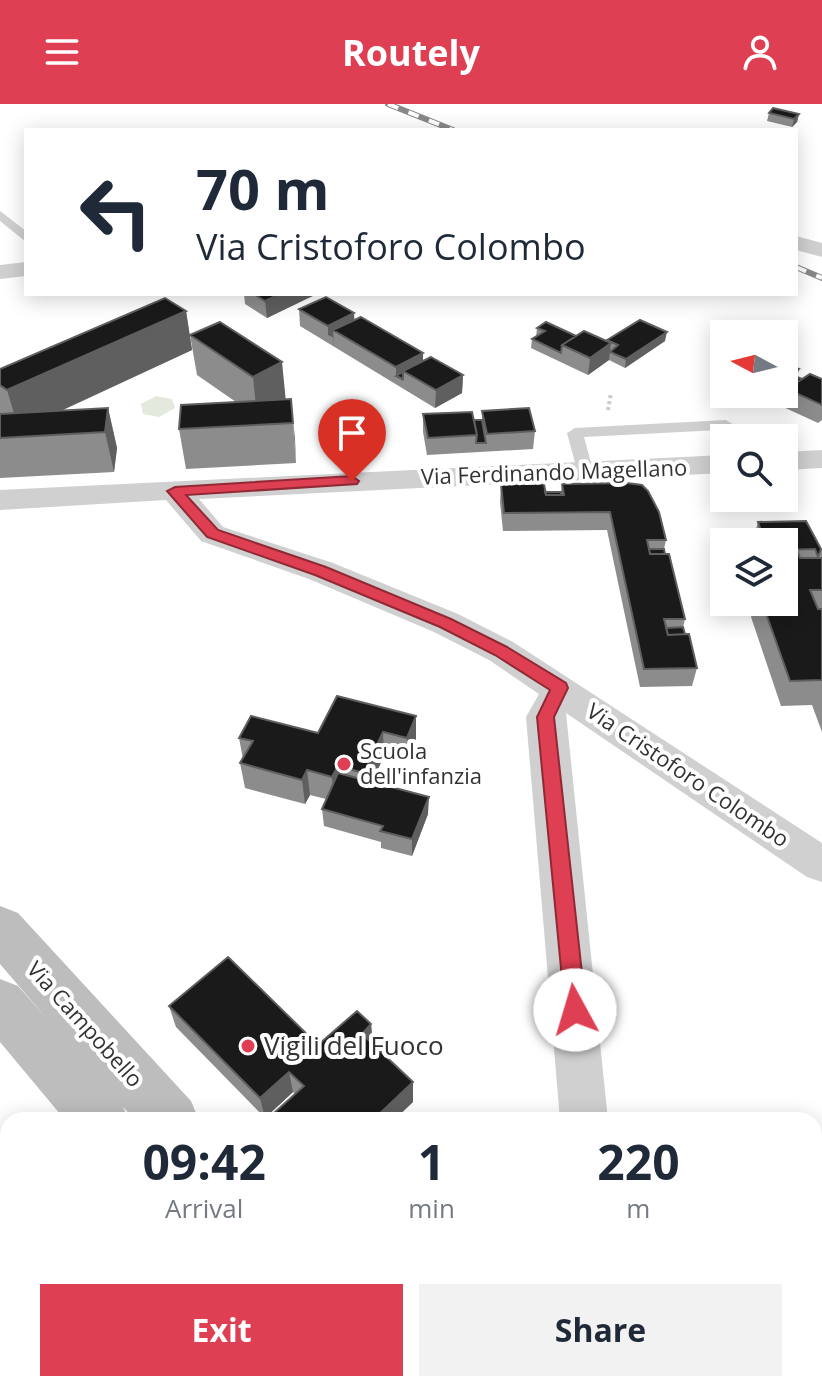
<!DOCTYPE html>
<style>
:root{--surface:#fff;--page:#f2f2f3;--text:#1f2937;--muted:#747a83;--accent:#df3f52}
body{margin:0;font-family:"Open Sans",sans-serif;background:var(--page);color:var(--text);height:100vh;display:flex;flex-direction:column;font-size:30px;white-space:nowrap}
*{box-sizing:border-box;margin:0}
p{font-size:26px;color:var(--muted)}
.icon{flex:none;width:44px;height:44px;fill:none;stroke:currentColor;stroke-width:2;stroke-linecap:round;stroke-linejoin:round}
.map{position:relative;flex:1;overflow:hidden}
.side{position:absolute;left:0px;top:1008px;width:822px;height:280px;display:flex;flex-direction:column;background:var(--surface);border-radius:24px 24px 0 0;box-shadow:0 4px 20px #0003}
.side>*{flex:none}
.top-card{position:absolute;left:24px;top:24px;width:774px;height:168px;border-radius:0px;box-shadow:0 4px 20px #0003;background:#fff;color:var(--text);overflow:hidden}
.needle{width:52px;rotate:277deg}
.fabs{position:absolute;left:710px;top:216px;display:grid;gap:16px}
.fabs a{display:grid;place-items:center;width:88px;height:88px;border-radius:0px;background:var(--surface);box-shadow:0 4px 20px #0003;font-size:40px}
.pin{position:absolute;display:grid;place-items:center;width:68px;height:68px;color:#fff;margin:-82px -34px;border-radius:50% 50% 50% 0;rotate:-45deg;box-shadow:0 0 8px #0007}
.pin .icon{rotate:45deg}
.me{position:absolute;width:88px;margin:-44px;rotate:354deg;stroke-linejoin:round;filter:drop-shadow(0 0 6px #0008)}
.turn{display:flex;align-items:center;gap:28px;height:168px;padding:0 40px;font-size:36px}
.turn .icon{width:104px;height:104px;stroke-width:2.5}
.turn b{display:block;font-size:56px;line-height:68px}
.eta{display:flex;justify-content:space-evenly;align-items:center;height:136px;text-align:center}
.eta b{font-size:48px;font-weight:700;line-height:56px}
.action{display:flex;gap:16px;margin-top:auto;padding:16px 40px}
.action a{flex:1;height:92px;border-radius:0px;background:var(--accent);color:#fff;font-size:32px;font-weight:700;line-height:92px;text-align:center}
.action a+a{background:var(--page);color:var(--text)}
header{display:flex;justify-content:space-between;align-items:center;height:104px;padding:0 40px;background:var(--accent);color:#fff;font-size:36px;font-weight:700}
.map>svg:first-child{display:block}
.green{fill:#e3e9dc}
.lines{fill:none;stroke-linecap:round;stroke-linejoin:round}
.path{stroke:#cacaca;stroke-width:4;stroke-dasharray:3 3;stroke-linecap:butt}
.lane{fill:#d0d0d0;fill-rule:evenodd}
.street{fill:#d0d0d0;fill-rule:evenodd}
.secondary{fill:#bdbdbd;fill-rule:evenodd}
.rail-casing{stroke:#888;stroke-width:6}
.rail{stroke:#fff;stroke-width:4;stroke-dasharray:11;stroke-linecap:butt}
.wall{fill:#8c8c8c}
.shaded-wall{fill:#5f5f5f}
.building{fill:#1a1a1a;stroke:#5f5f5f;stroke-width:2}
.route{fill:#df3f52;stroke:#912935;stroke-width:2}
.poi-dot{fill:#df3f52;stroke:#fff;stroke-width:3}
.labels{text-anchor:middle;stroke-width:8;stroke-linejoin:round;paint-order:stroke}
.street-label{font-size:22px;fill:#333;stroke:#fff}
.poi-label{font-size:22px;fill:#333;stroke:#fff;text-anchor:start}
.near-poi-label{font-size:26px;fill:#333;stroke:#fff;text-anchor:start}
</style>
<header><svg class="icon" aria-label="menu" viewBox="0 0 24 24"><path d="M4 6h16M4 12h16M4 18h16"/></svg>Routely<svg class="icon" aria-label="person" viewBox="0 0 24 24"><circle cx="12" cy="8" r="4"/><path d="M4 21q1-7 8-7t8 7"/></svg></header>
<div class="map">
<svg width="822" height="1288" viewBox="0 0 822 1288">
<rect width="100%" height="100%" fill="#fff"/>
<path class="green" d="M156,292L172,295L175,304L159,313L143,310L141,300Z"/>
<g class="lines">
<path class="path" d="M608,306L611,289"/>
<path class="lane" d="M0,107L26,127V138L0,117Z
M726,316L734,321L738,334L724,337L720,326L584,333L593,366L585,371L577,366L567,329L575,324Z"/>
<path class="street" d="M796,132L822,139V153L796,146Z
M26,158V172L0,175V161Z
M822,346V364L784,366V348Z
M724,351V369L199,395L223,423L333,459L458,510L513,538L822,739V778L807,773L566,609L608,1016H560L526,613L539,590L489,556L434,528L309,475L201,437L166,396L0,406V386Z
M574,1280H630L631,1288H575Z"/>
<path class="secondary" d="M0,802L18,809L191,997L199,1016H135L123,1003L129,1016H65L0,938V875L18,882L48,916L0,860Z
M326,1280H394L397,1288H329Z"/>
<defs>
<path id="rail" d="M388,0L453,26
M796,163L822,174"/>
</defs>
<use href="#rail" class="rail-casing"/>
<use href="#rail" class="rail"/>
</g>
<path class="wall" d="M769,9L799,10L797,18L792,23L767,17Z
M244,190H317L267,214L245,200Z
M299,205L354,216L423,257L463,271L462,289L435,304L300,222Z
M186,207L192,246L61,307L108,304L117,344L114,368L0,374V265Z
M537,224L607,237H665L625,264L609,256L588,271L531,244L532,235L536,233Z
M190,231L286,295H291L296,359L186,365L179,325L236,298L197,271Z
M799,265L797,273L802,275H822V316L818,319L755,290H784Z
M482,307L535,327L533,345L427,351L423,328V310L474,316H482Z
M501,380L545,388H561L562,380L666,436L664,445L685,515L683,523L685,530L697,564L692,582L640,583L607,426L503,427L500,398Z
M758,418L822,445V628L812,601L781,602L751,513L756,498H784V438H754L753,436Z
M416,612V636L407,658L384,652L372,678L428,710L412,752L381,744V738L324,722L322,705L326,695L310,691L305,700L245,684L240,659L243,655L239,634L318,629Z
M169,902L318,941L371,920L373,940L413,978V998L394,1016H276L274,1009L295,990L293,988L265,1014L176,923Z
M822,1170V1267L819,1265L814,1232V1181Z
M673,1280H761L762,1288H674Z"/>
<path class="shaded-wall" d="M799,10L797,18L792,23L794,15Z
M280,190H306V195L267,214L265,197Z
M306,190H317L306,195Z
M186,207L192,246L19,326L7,286Z
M354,209L355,225L333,226L334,243V234L328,231V222Z
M667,228L665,237L625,264L626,255Z
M611,239L609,256L588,271L590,254Z
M423,249V265L403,267V277L396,272V263Z
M282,258L286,298L257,312L253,273Z
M799,265L794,282L787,285L784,290V276Z
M463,271L462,289L435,304L436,286Z
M291,295L295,335L296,359L293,319Z
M108,304L117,344L114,368L105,328Z
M416,612V636L407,658V634Z
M383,628L384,652L365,693L364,669Z
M338,662L339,686L334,697L332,673Z
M307,666L310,691L305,700L302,676Z
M429,693L428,710L412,752V735Z
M371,920L373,941L362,930Z
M289,968L293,988L265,1014L260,994Z
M413,978V998L394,1016H373Z"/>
<path class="building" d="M773,4L799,10L794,15L769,9Z
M254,190H280L265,197Z
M326,193L354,209L328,222L299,205Z
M165,194L186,207L7,286L0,281V265Z
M361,213L423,249L396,263L333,226Z
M640,216L667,228L626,255L610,248L618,241L607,236Z
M220,218L282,258L253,273L190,231Z
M546,218L576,232L562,241L561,249L532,235L545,227L537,224Z
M584,227L611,239L590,254L562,241Z
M431,253L463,271L436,286L403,267Z
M784,258L799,265L784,276Z
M403,268V275L396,272Z
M810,270L822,275V301L787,285Z
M797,273L802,275L787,285L785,293L777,290H784V283Z
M291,295L293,319L179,325L181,301Z
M108,304L105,328L0,334V310Z
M529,304L535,327L487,330L482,307Z
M472,308L477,331L428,334L423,310Z
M474,316H482L486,339H476L477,331Z
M627,379L642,381L648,387L659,408L666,436H647L650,450H669L685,515H664L668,531L689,530L697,564L644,565L610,408L504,409L501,380H544L546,391H564L562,380Z
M545,388H561V391H546Z
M806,417L821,445L818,453L815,445L784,446V438H765L758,418Z
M649,445H664L665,450H650Z
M784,446H797L800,454H822V486H810L818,505H822V576L790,577L762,498H784V487H789L784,474Z
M683,523L685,530L668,531L666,524Z
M337,592L416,612L407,634L383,628L364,669L338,662L332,673L307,666L302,676L240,659L253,637L239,634L251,612L318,629Z
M338,669L429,693L412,735L380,727L383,722L322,705Z
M228,853L318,941L357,907L371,920L362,930L413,978L373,1016H281L274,1009L304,982L289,968L260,994L169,902Z
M687,1280H761L762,1288H688Z"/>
<path class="route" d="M352,372L359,377L357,380L186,391L218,426L326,463L451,515L507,543L566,579L568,584L554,613L586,906L583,913L575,916L568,913L565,906L537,613L550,586L495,551L440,523L315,471L207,433L167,387L175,383Z"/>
<g class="poi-dot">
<circle cx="344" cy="660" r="8"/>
<circle cx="248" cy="942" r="8"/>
</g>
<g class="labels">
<g class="street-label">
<text transform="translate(554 368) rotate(-2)" y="8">Via Ferdinando Magellano</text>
<text transform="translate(688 671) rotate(34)" y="8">Via Cristoforo Colombo</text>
<text transform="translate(85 920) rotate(48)" y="8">Via Campobello</text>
</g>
<g class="poi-label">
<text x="360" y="655">Scuola<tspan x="360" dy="25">dell'infanzia</tspan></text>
</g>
<g class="near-poi-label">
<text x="264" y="951">Vigili del Fuoco</text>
</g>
</g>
</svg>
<div class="fabs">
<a><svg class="needle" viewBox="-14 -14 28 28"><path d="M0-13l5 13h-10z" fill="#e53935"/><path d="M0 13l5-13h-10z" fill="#747a83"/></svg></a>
<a><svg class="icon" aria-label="search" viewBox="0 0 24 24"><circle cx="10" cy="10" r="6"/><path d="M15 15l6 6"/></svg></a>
<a><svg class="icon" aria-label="layers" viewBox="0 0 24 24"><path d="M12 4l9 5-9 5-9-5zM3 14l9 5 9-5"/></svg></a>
</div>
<div class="pin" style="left:352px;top:377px;background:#d93025"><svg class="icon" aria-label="arrive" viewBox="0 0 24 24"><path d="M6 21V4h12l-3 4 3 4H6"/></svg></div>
<svg class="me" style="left:575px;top:906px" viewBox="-20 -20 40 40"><circle r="19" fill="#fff"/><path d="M0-13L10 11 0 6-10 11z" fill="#df3f52"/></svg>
<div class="top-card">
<div class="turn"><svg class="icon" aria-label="left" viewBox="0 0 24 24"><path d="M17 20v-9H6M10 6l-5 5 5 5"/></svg><div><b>70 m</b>Via Cristoforo Colombo</div></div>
</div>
<section class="side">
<div class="eta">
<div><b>09:42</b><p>Arrival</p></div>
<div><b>1</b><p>min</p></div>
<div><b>220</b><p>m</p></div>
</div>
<div class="action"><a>Exit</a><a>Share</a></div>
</section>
</div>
